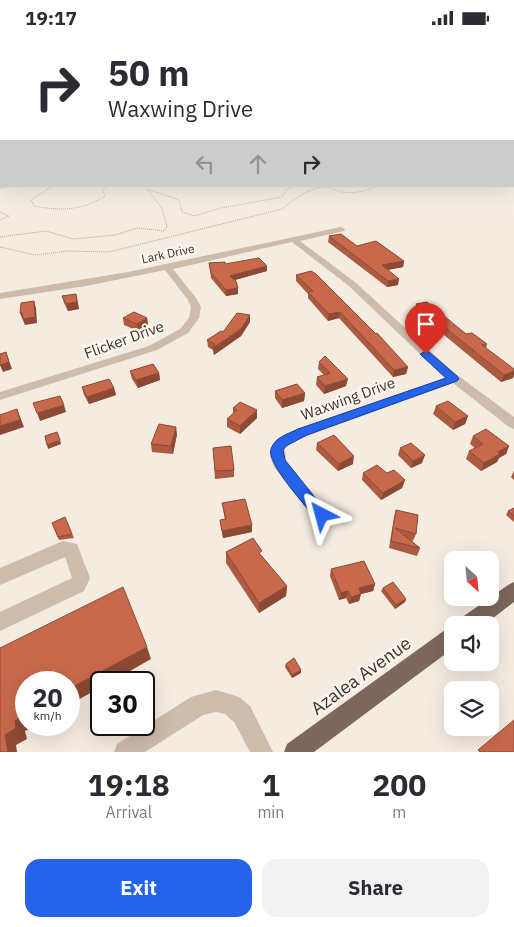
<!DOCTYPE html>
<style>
:root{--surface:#fff;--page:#f2f2f3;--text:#2b2b33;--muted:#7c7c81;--accent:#2563eb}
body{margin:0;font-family:"IBM Plex Sans",sans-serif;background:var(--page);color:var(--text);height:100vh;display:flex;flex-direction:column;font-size:19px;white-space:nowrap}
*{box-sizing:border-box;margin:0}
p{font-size:16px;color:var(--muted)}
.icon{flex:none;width:28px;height:28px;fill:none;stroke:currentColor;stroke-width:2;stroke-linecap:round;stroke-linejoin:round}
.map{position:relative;height:717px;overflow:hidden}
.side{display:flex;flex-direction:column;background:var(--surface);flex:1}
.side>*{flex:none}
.top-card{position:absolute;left:0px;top:0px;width:515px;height:152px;box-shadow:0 5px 20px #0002;background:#fff;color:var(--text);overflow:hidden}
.needle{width:32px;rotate:153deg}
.fabs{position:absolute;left:444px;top:516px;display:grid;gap:10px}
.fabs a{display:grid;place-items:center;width:55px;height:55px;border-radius:10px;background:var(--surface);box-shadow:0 5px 20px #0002;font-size:25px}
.speed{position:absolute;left:15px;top:636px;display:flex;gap:10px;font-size:25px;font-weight:700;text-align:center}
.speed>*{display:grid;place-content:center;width:65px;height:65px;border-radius:50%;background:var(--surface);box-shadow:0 5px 20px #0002;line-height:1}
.speed small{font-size:12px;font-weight:400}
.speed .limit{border:2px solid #111;border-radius:8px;background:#fff;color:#111}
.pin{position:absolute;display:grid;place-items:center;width:42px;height:42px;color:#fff;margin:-51px -21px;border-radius:50% 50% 50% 0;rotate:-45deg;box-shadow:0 0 5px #0007}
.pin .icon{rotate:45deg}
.me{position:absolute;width:55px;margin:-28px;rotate:321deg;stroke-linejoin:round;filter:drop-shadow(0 0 4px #0008)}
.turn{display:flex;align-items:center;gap:18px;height:105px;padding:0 25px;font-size:22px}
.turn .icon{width:65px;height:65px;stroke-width:2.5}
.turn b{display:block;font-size:35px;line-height:42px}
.lanes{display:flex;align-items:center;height:48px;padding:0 25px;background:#0003;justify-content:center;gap:25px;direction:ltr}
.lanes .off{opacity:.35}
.eta{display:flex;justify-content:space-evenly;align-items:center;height:85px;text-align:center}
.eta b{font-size:30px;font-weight:700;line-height:35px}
.action{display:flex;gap:10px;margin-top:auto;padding:10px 25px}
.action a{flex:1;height:58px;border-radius:15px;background:var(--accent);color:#fff;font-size:20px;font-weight:700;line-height:58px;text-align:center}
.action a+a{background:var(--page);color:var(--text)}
.status{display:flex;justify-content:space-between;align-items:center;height:35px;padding:0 25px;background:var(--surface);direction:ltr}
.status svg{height:14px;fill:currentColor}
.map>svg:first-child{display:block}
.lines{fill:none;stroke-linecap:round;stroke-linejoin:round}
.path{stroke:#b9a596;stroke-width:1;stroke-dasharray:1 1;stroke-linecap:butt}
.minor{fill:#cdbbac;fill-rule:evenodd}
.major{fill:#7d675c;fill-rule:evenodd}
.wall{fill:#ac5a40}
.shaded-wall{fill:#8c4a34}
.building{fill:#c8694b;stroke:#8c4a34}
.route{fill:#2563eb;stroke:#184099}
.labels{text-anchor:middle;stroke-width:5;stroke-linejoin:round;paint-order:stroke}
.far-street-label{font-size:12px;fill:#3b302b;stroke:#fbf5ee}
.street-label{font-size:15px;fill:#3b302b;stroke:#fbf5ee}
.near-street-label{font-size:18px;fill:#3b302b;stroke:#fbf5ee}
</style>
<div class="status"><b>19:17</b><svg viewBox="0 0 49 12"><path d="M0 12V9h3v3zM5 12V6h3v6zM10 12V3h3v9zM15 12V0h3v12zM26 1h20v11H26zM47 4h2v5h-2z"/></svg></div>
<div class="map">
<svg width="514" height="717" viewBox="0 0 514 717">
<rect width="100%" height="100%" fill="#f4ebe1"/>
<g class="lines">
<path class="path" d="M53,151L31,165L34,171C60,176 82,176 105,161L103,156L108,151
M0,153L14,151
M0,177L9,181L0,185
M0,202L46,196L73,204L115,200L137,193L164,196L167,192L162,173L147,154L179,165L182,177L195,181L221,173L282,162L286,155L295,151
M0,212L35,220L68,216L109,217L282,174C294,164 311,151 327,152C332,152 335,155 338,156C351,160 366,156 377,151"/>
<path class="minor" d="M0,93H1V95H0Z
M341,192L345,194L344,196L300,206L355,247L452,336L514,382V394L509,392L453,348L296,405L285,413L286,426L330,480L328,485L322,487L316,485L274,432L270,421L272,411L277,404L298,394L445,343L349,251L292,207L173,234L196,263L201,272L199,283L188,298L157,315L0,365V357L149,311L180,294L189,283L191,272L188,265L165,235L86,251L0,264V258L128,237Z
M63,506L77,509L90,543L84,556L0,596V577L72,543L65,522L0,550V533Z
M216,655L239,662L250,671L273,717H250L234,687L225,679L216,677L203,680L145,717H114L117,709L191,662Z"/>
<path class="major" d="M514,547V567L484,590H458L461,583L508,550Z
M452,592V614L314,717H284L287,709L445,595Z"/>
</g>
<path class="wall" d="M329,201L357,211L404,226L403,232L388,235L398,250L387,252L328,207Z
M209,228L225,229L267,236L235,245L238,259L226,261L211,243Z
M296,240L408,332L406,339L393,342L339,283L328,286L308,263V259L296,246Z
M76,259L79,274L68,276L64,268L62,261Z
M416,269L466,299L487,309L486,313L514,334V339L513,343L501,347L415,276Z
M123,283H147L148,290L138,296L124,290Z
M250,287L241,301L214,320L213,315L208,312L207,305L223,297Z
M319,327L346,351L324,359L316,350L317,342L324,340L318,334Z
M130,336L159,338L160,345L138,353L132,344Z
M82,352L114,353L116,360L89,369L84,360Z
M275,356L305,358L304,366L282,373L275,363Z
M436,371L468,381L465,389L453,395L433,379Z
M233,373L257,383L240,399L227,392V384L233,379Z
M177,399L173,419L152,417L151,409Z
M473,401L509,411L506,419L499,423L497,427L481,436L466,424L469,416L475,413L470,409Z
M317,408L353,429L338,436L316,415Z
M213,413L234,435V442L215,444Z
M400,413L422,428L411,433L398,420Z
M514,436V445L511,442Z
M363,438H387L405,445L402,453L381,465L362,445Z
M222,468L252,497L223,503L220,485H225Z
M514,473V487L506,480L508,476Z
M396,475L416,499L413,506L410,505L420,513L417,521L389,513L394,482Z
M65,482L74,503L59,505L52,488Z
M226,517L262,521L287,551L286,561L259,578L226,528Z
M331,534L375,549L373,556L361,559L359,566L349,569L346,563L339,565L330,541Z
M383,553L406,564L405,567L395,574L381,556Z
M286,629L301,638L292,643L285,632Z"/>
<path class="shaded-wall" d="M404,226L403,232L381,236L382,230Z
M267,231V236L231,246L230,241Z
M399,244L398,250L387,252L388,246Z
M238,253V259L226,261V255Z
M76,259L79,274L68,276L66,269Z
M34,266L36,273L37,288L25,290L20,278Z
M340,277L339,283L328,286L329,279Z
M250,280V287L241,301L214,320L213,313Z
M147,283L148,290L138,296L137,289Z
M6,317L12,334L3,337L0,330Z
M408,332L406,339L393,342L394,335Z
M514,336V339L513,343L501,347L504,340Z
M159,338L160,345L138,353L136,345Z
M348,344L346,351L324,359L325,351Z
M114,353L116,360L89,369L87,362Z
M305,358L304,366L282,373V365Z
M64,370L66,377L40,386L37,378Z
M17,374L24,392L0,400V391Z
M257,375V383L240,399V391Z
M468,381L465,389L453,395L455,387Z
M176,392L177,399L173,419L171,411Z
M60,405L61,409L48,414L47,410Z
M509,411L506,419L499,423L497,427L481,436L484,428L498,417Z
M425,420L422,428L411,433L413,426Z
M354,421L353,429L338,436L339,429Z
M405,445L402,453L381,465L383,458Z
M252,490V497L223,503L222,496Z
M375,549L373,556L357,560L359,553Z
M287,551L286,561L259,578V568Z
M348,556L346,563L339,565L341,558Z
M361,559L359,566L349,569L351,562Z
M406,564L405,567L395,574L396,570Z
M147,612L151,624L109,648H101V652L69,670V654Z
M301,635V638L292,643V640Z
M26,679V690H37L25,696L27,704L16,710L17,717H8L5,700L15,686Z"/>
<path class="building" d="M341,199L357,211L376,206L404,226L382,230L399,244L388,246L329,201Z
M259,223L267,231L230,241L236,246L238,253L226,255L211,238L209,228L225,227V229Z
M311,236L316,239L376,299L377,298L408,332L394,335L340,277L329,279L308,257L313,256L296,240Z
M76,259L77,267L66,269L62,261Z
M34,266L35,282L23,284L22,278H20L21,268Z
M427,267L466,299L472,298L487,309L482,310L514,334V336L504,340L416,269Z
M134,277L147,283L137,289L123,283Z
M237,278L250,280L241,294L213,313L215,309L207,305L221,296L223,297Z
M6,317L9,327L0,330V319Z
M325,321L348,344L325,351L317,342L330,338L319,327Z
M153,329L159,338L136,345L130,336Z
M109,344L114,353L87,362L82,352Z
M297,349L305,358L282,365L275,356Z
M60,361L64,370L37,378L33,368Z
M448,366L468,381L455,387L436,371Z
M240,367L257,375L240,391L227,384L237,375L233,373Z
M17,374L20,385L0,391V380Z
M159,389L176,392L171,411L151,409Z
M486,394L509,411L498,417L500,419L484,428L469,416L483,409L473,401Z
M57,397L60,405L47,410L45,401Z
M334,400L354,421L339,429L317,408Z
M411,408L425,420L413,426L400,413Z
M231,411L234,435L215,436L213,413Z
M377,430L387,438L394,435L405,445L383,458L363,438Z
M245,464L252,490L222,496L220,485L226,484L222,468Z
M514,473V481L508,476Z
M396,475L418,480L416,499L395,493L420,513L391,506Z
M65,482L72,499L58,502L52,488Z
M253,503L262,516L259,518L287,551L259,568L226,517Z
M364,526L375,549L359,553L361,559L351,562L348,556L341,558L331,534Z
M393,547L406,564L396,570L383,553Z
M123,552L147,612L69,654V648H26V679L15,686L16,693L5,700L8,717H0V613Z
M294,623L301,635L292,640L286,629Z
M514,685V717H480L478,715Z"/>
<linearGradient id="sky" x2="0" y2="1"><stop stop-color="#7eb2d2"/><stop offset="0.47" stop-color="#faf6f2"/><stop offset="1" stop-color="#faf6f2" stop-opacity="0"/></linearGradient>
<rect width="514" height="191" fill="url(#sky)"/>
<path class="route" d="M426,316L429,317L457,341L459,344L457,346L307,400L286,411L283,415L285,425L329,480L327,484L322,486L316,484C307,472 266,428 271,414C275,402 288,399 298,394L446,343L422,321L420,319Z"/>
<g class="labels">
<g class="far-street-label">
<text transform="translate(168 219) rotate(-12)" y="4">Lark Drive</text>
</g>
<g class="street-label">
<text transform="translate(124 305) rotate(-20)" y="5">Flicker Drive</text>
<text transform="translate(348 364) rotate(-20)" y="5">Waxwing Drive</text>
</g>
<g class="near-street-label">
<text transform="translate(361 641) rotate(-36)" y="6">Azalea Avenue</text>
</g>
</g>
</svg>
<div class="fabs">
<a><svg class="needle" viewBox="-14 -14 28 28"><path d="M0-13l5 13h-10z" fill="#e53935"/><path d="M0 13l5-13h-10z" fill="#7c7c81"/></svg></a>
<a><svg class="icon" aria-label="sound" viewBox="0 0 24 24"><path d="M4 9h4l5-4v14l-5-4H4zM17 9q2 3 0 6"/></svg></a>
<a><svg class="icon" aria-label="layers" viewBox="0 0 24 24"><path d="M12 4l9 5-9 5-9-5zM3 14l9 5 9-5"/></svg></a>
</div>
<div class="speed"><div>20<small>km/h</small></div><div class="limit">30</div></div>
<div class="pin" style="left:426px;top:319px;background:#d93025"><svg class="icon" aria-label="arrive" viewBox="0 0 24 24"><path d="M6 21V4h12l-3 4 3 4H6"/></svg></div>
<svg class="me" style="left:322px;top:480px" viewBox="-20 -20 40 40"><path d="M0-17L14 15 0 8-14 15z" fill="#2563eb" stroke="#fff" stroke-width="4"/></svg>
<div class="top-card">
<div class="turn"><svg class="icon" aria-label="right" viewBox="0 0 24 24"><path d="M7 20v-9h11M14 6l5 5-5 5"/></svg><div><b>50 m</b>Waxwing Drive</div></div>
<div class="lanes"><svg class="icon off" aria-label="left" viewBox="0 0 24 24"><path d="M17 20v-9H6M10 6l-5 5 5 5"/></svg><svg class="icon off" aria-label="ahead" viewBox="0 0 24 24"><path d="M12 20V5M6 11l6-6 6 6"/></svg><svg class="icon" aria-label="right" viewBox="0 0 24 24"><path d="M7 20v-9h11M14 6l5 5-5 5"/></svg></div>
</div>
</div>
<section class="side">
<div class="eta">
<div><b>19:18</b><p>Arrival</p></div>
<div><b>1</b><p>min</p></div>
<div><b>200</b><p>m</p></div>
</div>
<div class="action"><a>Exit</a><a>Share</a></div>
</section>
